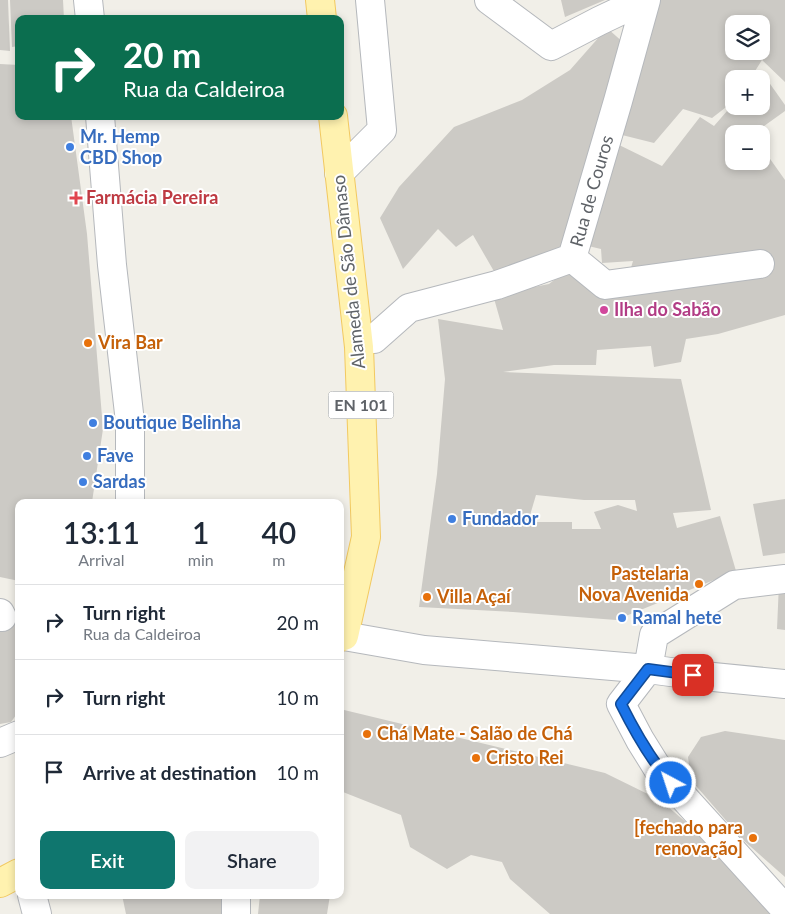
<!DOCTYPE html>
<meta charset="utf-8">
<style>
:root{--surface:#fff;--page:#f2f2f3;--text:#1f2937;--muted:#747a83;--line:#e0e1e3;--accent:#0f766e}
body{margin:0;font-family:Lato,sans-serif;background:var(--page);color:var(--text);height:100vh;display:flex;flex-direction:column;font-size:19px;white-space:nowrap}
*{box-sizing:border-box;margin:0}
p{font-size:16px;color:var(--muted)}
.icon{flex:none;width:28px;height:28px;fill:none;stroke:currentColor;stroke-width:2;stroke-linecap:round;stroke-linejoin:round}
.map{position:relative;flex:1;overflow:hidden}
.sheet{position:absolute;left:15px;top:499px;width:329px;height:400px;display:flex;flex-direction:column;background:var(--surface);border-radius:10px;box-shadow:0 2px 8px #0003}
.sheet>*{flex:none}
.guide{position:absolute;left:15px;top:15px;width:329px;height:105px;border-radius:10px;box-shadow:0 2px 8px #0003;background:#0b6e4f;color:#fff;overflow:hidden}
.buttons{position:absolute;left:725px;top:15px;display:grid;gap:10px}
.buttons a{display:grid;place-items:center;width:45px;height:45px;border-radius:10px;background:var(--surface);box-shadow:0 2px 8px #0003;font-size:25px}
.pin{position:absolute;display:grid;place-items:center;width:42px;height:42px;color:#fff;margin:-21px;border-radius:10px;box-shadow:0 2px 8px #0006}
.me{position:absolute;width:55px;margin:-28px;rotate:320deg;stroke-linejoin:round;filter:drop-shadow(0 0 4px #0008)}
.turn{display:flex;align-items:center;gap:18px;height:105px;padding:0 25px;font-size:22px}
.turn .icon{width:65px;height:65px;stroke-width:2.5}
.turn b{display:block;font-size:35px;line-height:42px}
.eta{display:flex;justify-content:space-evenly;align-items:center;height:85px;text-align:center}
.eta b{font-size:30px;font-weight:600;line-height:35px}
.primary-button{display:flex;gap:10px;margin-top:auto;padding:10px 25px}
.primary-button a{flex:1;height:58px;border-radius:10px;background:var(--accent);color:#fff;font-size:20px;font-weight:600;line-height:58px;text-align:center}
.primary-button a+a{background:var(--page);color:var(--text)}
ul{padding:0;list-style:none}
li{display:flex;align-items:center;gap:15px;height:75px;padding:0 25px;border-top:1px solid var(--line)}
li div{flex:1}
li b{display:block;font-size:19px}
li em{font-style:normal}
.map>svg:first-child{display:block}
.building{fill:#cccac5;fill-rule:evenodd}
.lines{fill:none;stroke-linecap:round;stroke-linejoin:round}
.street-casing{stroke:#b5b8bc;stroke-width:30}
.primary-casing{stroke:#f2c960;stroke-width:30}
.street{stroke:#fff;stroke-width:28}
.primary{stroke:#fff2af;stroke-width:28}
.route-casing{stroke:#114b97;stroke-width:12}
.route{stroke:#1a73e8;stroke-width:9}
.shop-dot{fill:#3f7fe0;stroke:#fff;stroke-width:2}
.health-dot{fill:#e0444e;stroke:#fff;stroke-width:2}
.hotel-dot{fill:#d1479c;stroke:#fff;stroke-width:2}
.food-dot{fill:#e8710a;stroke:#fff;stroke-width:2}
.labels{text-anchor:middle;stroke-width:4;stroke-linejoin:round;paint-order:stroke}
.shield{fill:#fff;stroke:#8f9295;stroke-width:1}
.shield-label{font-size:16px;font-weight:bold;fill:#5f6368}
.shop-label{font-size:18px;font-weight:bold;fill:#366cbe;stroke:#fff;text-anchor:start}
.street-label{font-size:18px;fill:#5f6368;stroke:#fff}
.health-label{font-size:18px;font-weight:bold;fill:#be3a42;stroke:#fff;text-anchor:start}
.hotel-label{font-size:18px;font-weight:bold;fill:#b23c85;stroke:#fff;text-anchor:start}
.food-label{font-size:18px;font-weight:bold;fill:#c56008;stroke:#fff;text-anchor:start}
</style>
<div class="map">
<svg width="785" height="914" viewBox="0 0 785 914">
<rect width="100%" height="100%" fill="#f1efe8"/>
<path class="building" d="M0,0H8L10,51L0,50Z
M10,0H63L64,19H19V46L12,47Z
M561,0H605L565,17Z
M657,0H785V82L762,60L750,79H734V101L712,118L683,109L654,143L614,133ZM734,24H761V51H734Z
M607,28L625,44L566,252L499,280L473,235L456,247L438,229L403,269L380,218L399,187L454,127L522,100L570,70Z
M0,64L19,65V116H71L87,234L103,429L92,502H19V581L0,577Z
M761,71L785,105V111L753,134H734V161H761V146L785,180V315L718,334L686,339L681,362L654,367L651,346L597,350L596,365H554L503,372L681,379L711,510L673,513L677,528L720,516L736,571L616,620L513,612L419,607L437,474L445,379L438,319L503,330L493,295L549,284L571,267L594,292L630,271L633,261L602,263L601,249L584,245L611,141L662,166L700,117L714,126L734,103V106H761V79H755ZM536,495L584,500H635L637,511L618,505L594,512L601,529H572V522H528Z
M785,499V553L763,556L753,504Z
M779,583H785V630L777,629Z
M19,607V711L11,722L0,724V627L16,614Z
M340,709L605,773L660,800L721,852L774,914H550L510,879L502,862L471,855L447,869L410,847L401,815L343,792L341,803H340Z
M725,731L785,740V877L742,839L691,780L688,757L701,737Z
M122,895H227L224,914H126Z
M260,895H330L327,914H258Z"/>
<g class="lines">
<defs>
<path id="street" d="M88,0L90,19
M489,0L551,46L599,21L643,0
M100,116L112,265L130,422V502
M339,173L382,130L370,0
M572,258L605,285L760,264
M374,339L409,308L497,285L572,258L618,101L646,0
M785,579L734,585L654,635L648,669L621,704L640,740L658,769L785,909
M0,613L2,617
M344,636L424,650L648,669L693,675L785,684
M0,743L19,735
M32,895L37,914
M236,895V914"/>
<path id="primary" d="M320,0L322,19
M333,116L359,347L366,537L344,636L340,637
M0,883L19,873"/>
</defs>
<use href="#street" class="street-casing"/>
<use href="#primary" class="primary-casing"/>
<use href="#street" class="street"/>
<use href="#primary" class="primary"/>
</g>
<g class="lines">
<defs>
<path id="route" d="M671,783C650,759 635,732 621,704L648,669L693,675"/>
</defs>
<use href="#route" class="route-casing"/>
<use href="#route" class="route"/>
</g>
<g class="shop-dot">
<circle cx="70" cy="147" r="5"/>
<circle cx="93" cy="423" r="5"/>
<circle cx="87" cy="456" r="5"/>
<circle cx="83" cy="482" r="5"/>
<circle cx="452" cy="519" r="5"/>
<circle cx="622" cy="618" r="5"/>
</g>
<path class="health-dot" d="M73.5 190.5h5v5h5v5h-5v5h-5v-5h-5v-5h5z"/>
<circle class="hotel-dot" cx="604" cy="310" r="5"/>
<g class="food-dot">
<circle cx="88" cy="343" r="5"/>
<circle cx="699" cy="584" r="5"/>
<circle cx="427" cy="597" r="5"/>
<circle cx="367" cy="734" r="5"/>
<circle cx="476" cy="758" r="5"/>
<circle cx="753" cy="838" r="5"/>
</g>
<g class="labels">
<rect class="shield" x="328.5" y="391.5" width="65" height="27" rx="4"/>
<g class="shield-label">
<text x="361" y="411">EN 101</text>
</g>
<g class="shop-label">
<text x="80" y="143">Mr. Hemp<tspan x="80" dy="21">CBD Shop</tspan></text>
<text x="103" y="429">Boutique Belinha</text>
<text x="97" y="462">Fave</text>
<text x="93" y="488">Sardas</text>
<text x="462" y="525">Fundador</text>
<text x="632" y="624">Ramal hete</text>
</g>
<g class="street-label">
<text transform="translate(592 191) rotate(-74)" y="6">Rua de Couros</text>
<text transform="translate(349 272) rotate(-96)" y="6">Alameda de São Dâmaso</text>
</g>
<g class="health-label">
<text x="86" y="204">Farmácia Pereira</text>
</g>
<g class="hotel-label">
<text x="614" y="316">Ilha do Sabão</text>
</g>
<g class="food-label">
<text x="98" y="349">Vira Bar</text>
<text x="689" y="580" text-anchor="end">Pastelaria<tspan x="689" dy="21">Nova Avenida</tspan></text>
<text x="437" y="603">Villa Açaí</text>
<text x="377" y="740">Chá Mate - Salão de Chá</text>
<text x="486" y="764">Cristo Rei</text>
<text x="743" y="834" text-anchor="end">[fechado para<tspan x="743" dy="21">renovação]</tspan></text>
</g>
</g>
</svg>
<div class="buttons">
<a><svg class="icon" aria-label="layers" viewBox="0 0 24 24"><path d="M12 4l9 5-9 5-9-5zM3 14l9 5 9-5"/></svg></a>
<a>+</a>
<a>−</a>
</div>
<div class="pin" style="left:693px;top:675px;background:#d93025"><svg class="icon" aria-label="arrive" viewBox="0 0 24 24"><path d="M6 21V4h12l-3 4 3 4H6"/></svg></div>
<svg class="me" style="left:671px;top:783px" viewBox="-20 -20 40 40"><circle r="17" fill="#1a73e8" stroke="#fff" stroke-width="3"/><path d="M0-11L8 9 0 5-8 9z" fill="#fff"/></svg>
<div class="guide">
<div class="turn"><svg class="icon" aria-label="right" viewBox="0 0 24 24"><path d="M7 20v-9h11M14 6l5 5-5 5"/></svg><div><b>20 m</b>Rua da Caldeiroa</div></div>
</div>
<section class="sheet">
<div class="eta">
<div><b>13:11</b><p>Arrival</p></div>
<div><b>1</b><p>min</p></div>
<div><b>40</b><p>m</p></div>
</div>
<ul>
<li><svg class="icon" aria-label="right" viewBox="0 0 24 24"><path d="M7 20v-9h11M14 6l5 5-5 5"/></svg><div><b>Turn right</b><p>Rua da Caldeiroa</p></div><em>20 m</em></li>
<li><svg class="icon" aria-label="right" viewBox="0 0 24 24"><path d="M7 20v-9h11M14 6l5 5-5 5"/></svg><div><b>Turn right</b></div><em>10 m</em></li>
<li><svg class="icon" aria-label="arrive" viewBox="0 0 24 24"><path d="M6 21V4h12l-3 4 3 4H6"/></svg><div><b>Arrive at destination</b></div><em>10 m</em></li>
</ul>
<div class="primary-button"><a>Exit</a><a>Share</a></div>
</section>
</div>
